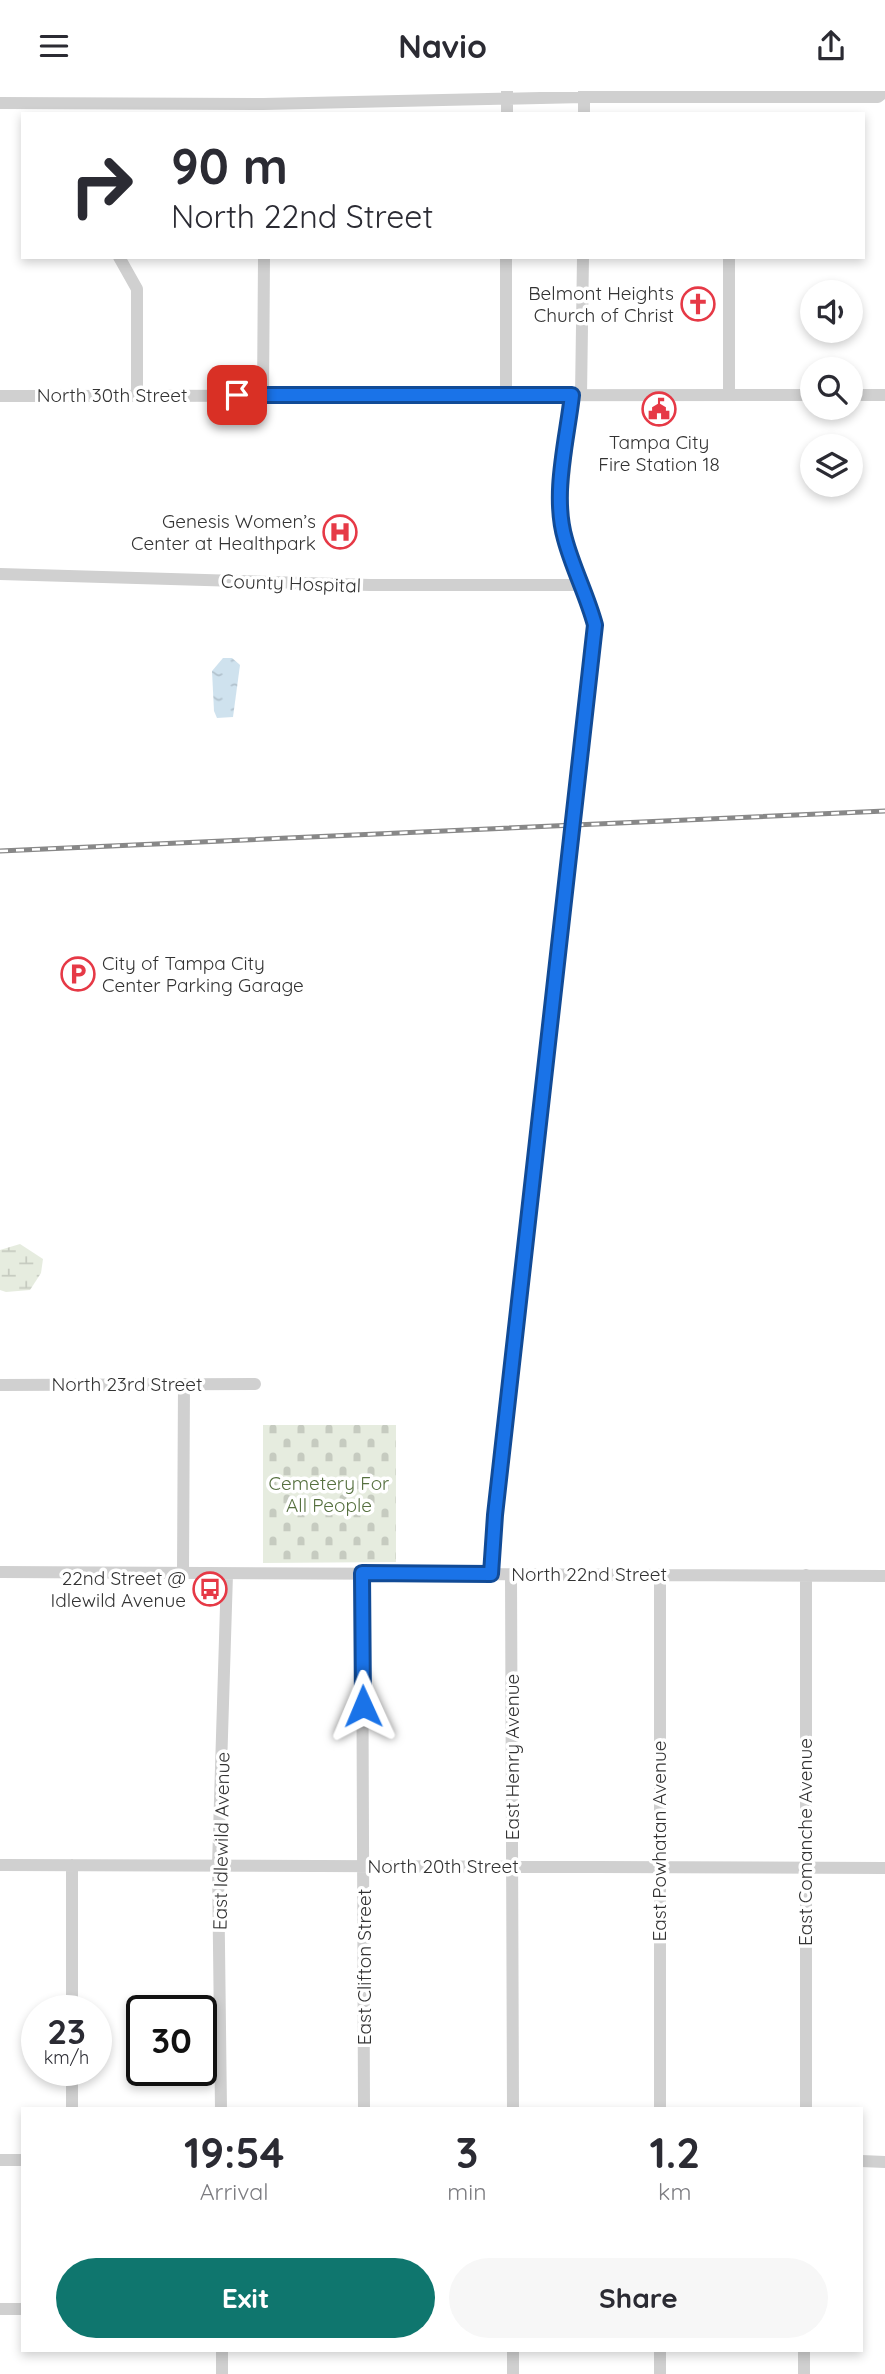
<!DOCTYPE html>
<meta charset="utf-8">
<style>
:root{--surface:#fff;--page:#f7f7f7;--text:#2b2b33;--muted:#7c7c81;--accent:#0f766e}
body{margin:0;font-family:Quicksand,sans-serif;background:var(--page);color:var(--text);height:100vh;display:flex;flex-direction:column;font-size:26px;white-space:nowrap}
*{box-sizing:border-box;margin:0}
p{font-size:23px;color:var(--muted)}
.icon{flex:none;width:38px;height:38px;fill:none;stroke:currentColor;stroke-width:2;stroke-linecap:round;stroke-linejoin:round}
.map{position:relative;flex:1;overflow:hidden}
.details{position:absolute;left:21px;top:2016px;width:842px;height:245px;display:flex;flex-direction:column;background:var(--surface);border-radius:0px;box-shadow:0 4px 10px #0003}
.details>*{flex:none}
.hud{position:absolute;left:21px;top:21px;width:844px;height:147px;border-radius:0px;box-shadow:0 4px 10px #0003;background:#fff;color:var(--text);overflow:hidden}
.controls{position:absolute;left:800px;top:189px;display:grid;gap:14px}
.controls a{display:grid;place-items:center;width:63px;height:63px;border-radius:50%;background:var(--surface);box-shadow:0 4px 10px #0003;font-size:35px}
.speed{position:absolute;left:21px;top:1904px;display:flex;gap:14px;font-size:35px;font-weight:700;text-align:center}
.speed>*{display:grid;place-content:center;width:91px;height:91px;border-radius:50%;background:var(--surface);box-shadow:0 4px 10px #0003;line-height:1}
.speed small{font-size:18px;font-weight:400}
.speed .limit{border:4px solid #111;border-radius:10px;background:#fff;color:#111}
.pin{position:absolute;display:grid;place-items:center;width:60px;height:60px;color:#fff;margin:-30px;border-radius:14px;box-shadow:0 4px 10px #0006}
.me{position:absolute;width:77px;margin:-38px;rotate:359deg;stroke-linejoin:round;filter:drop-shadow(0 0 5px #0008)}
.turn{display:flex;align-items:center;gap:24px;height:147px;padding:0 35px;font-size:32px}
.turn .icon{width:91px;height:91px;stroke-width:2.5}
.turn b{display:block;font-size:49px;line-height:60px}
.eta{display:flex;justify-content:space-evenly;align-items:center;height:119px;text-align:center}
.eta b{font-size:42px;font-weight:800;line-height:49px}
.button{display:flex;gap:14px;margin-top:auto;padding:14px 35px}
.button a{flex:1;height:80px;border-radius:42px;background:var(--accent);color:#fff;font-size:28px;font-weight:800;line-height:80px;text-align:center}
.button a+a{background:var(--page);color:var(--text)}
header{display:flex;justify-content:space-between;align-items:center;height:91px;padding:0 35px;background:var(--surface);font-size:32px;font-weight:800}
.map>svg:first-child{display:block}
.wetland{fill:url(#wetland-marsh)}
.cemetery{fill:url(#cemetery-stones)}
.water{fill:url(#water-ripples)}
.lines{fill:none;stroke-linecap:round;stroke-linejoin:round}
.minor{stroke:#d0d0d0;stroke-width:12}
.rail-casing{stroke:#888;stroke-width:5}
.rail{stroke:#fff;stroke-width:2.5;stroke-dasharray:8;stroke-linecap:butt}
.route-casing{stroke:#114b97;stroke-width:18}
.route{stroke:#1a73e8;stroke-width:12}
.labels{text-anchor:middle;stroke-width:7;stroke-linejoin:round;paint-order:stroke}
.poi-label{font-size:19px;fill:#333;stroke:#fff;text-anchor:end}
.street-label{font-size:19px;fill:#333;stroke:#fff}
.park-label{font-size:19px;fill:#56703f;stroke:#fff}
</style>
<header><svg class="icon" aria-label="menu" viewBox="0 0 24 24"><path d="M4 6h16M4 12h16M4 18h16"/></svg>Navio<svg class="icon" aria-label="share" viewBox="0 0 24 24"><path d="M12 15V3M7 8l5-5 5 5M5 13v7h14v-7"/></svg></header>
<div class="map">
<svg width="885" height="2283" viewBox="0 0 885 2283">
<defs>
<pattern id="wetland-marsh" width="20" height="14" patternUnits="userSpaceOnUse" patternTransform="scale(1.75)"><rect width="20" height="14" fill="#e6ecdf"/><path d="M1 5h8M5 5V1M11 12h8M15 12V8" fill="none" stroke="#c6cbc0"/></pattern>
<pattern id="cemetery-stones" width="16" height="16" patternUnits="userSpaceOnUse" patternTransform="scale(1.75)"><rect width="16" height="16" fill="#e6ecdf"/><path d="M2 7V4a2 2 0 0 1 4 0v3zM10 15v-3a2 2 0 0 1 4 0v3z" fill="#c6cbc0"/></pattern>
<pattern id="water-ripples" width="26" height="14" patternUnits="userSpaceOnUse" patternTransform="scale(1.75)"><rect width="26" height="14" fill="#cfe2ee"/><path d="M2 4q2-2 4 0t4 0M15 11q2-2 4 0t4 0" fill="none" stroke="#b2c2cd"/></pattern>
</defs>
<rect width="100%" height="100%" fill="#fff"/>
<path class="wetland" d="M20,1153L43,1168L41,1182L30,1199L6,1201L0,1199V1159Z"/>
<path class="cemetery" d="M263,1334H396V1471L263,1472Z"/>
<path class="water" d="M223,567H232L240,574L233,626L217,627L214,620L212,580Z"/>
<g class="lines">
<path class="minor" d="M0,12L263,13L584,6H878L885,0
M507,23V0
M584,23V0
M119,166L137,198V303
M729,166V303
M263,304L264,166
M506,304V166
M581,304L583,166
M850,304H885
M0,305L812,304
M0,483L370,494H582
M0,1294L255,1293
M0,1481L885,1485
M183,1482L184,1293
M362,1482L364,2018
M491,1483L495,1424L595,534L564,447L561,419L572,304
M511,1483L513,2018
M0,1774L885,1777
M72,1920V1774
M72,2018V1979
M221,2018L218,1774L227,1483
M660,2018V1483
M806,2018V1484
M0,2069H23
M861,2070L885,2071
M0,2218H23
M222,2259V2283
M660,2259V2283
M513,2283V2259
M804,2283V2259"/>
<defs>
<path id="rail" d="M0,760L885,720"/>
</defs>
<use href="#rail" class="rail-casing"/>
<use href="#rail" class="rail"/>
</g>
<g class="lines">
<defs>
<path id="route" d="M237,304H572C567,349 552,403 565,448C573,478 587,504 595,534L495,1424L491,1483L362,1482L363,1615"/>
</defs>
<use href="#route" class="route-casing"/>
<use href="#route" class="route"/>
</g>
<defs>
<symbol id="church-ring" viewBox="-11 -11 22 22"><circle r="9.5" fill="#fff" stroke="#e63946" stroke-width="1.5"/><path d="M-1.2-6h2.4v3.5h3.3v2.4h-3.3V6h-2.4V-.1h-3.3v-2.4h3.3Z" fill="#e63946"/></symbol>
<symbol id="civic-ring" viewBox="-11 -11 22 22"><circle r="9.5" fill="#fff" stroke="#e63946" stroke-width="1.5"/><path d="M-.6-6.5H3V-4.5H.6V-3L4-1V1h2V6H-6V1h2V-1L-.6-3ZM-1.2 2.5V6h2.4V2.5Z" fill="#e63946"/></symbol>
<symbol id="hospital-ring" viewBox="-11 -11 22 22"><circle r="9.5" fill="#fff" stroke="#e63946" stroke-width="1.5"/><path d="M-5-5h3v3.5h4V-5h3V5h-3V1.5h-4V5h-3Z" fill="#e63946"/></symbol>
<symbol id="parking-ring" viewBox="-11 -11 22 22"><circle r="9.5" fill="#fff" stroke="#e63946" stroke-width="1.5"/><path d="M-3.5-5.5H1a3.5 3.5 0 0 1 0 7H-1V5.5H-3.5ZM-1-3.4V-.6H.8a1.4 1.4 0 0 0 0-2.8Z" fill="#e63946"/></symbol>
<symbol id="bus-ring" viewBox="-11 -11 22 22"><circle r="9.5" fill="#fff" stroke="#e63946" stroke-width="1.5"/><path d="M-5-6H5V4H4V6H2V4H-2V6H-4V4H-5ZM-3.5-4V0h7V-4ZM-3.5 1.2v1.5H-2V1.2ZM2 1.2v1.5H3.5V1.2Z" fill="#e63946"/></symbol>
</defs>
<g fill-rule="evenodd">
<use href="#church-ring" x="679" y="194" width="38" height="38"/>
<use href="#civic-ring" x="640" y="299" width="38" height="38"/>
<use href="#hospital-ring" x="321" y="422" width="38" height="38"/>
<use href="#parking-ring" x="59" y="864" width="38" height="38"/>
<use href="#bus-ring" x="191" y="1479" width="38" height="38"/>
</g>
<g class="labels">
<g class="poi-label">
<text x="674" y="209">Belmont Heights<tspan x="674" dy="22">Church of Christ</tspan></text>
<text x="659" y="358" text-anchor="middle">Tampa City<tspan x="659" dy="22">Fire Station 18</tspan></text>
<text x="316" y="437">Genesis Women’s<tspan x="316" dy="22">Center at Healthpark</tspan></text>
<text x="102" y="879" text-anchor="start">City of Tampa City<tspan x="102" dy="22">Center Parking Garage</tspan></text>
<text x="186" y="1494">22nd Street @<tspan x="186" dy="22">Idlewild Avenue</tspan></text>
</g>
<g class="street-label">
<text x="112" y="311">North 30th Street</text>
<text transform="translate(291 492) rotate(2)" y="7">County Hospital</text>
<text x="127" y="1300">North 23rd Street</text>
<text x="589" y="1490">North 22nd Street</text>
<text transform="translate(512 1666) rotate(-90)" y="7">East Henry Avenue</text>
<text transform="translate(221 1750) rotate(-89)" y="7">East Idlewild Avenue</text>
<text transform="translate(659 1750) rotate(-90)" y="7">East Powhatan Avenue</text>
<text transform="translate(805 1751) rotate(-90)" y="7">East Comanche Avenue</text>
<text x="443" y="1782">North 20th Street</text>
<text transform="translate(364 1876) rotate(-90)" y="7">East Clifton Street</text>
</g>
<g class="park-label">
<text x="329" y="1399">Cemetery For<tspan x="329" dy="22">All People</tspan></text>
</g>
</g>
</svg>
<div class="controls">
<a><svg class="icon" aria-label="sound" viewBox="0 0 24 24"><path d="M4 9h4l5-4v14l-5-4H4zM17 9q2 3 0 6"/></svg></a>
<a><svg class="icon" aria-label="search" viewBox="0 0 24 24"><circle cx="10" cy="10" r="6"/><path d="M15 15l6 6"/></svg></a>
<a><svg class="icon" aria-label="layers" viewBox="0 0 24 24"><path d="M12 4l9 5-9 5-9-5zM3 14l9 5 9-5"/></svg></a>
</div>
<div class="speed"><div>23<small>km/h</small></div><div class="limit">30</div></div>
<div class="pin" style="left:237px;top:304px;background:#d93025"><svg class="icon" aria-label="arrive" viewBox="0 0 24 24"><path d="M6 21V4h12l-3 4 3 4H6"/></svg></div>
<svg class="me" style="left:363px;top:1615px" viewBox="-20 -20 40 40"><path d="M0-17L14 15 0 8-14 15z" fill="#1a73e8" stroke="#fff" stroke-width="4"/></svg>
<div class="hud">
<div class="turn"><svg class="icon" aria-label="right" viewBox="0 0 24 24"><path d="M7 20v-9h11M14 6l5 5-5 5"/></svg><div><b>90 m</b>North 22nd Street</div></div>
</div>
<section class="details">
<div class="eta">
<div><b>19:54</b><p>Arrival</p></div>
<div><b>3</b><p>min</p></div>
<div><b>1.2</b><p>km</p></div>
</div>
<div class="button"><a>Exit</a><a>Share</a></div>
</section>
</div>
